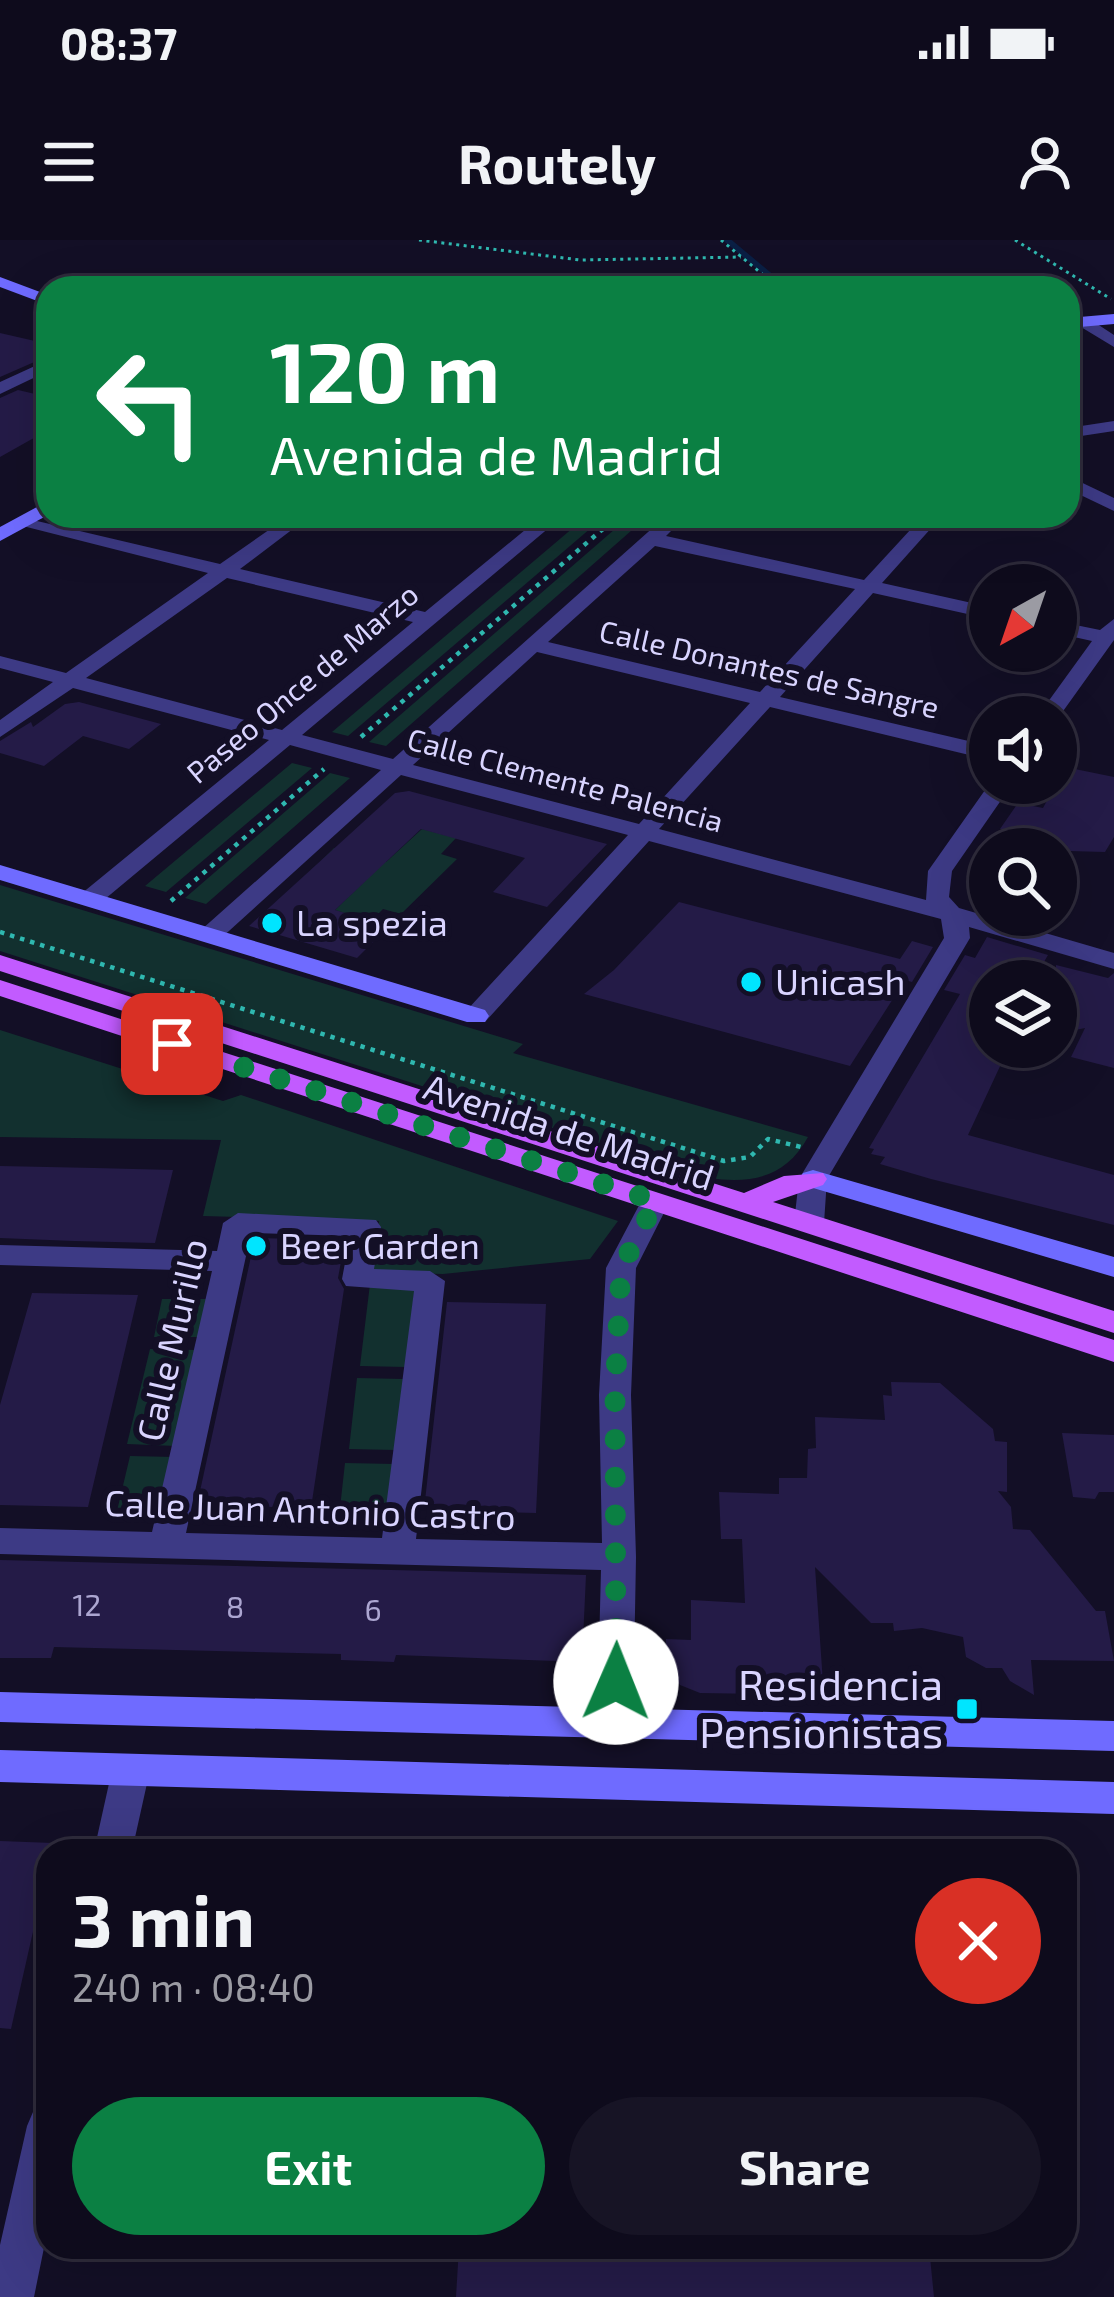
<!DOCTYPE html>
<meta charset="utf-8">
<style>
:root{--surface:#0e0b1c;--page:#171425;--text:#f1f3f6;--muted:#9b9ba3;--line:#2e2b3b;--accent:#0b8043}
body{margin:0;font-family:"Exo 2",sans-serif;background:var(--page);color:var(--text);height:100vh;display:flex;flex-direction:column;font-size:45px;white-space:nowrap}
*{box-sizing:border-box;margin:0}
p{font-size:39px;color:var(--muted)}
.icon{flex:none;width:66px;height:66px;fill:none;stroke:currentColor;stroke-width:2;stroke-linecap:round;stroke-linejoin:round}
.map{position:relative;flex:1;overflow:hidden}
.side{position:absolute;left:36px;top:1599px;width:1041px;height:420px;display:flex;flex-direction:column;background:var(--surface);border-radius:36px;box-shadow:0 12px 48px #0002,0 0 0 3px var(--line)}
.side>*{flex:none}
.top-card{position:absolute;left:36px;top:36px;width:1044px;height:252px;border-radius:36px;box-shadow:0 12px 48px #0002,0 0 0 3px var(--line);background:#0b8043;color:#fff;overflow:hidden}
.needle{width:78px;rotate:220deg}
.fabs{position:absolute;left:969px;top:324px;display:grid;gap:24px}
.fabs a{display:grid;place-items:center;width:108px;height:108px;border-radius:50%;background:var(--surface);box-shadow:0 12px 48px #0002,0 0 0 3px var(--line);font-size:60px}
.pin{position:absolute;display:grid;place-items:center;width:102px;height:102px;color:#fff;margin:-51px;border-radius:24px;box-shadow:0 6px 18px #0006}
.me{position:absolute;width:132px;margin:-66px;rotate:1deg;stroke-linejoin:round;filter:drop-shadow(0 0 9px #0008)}
.turn{display:flex;align-items:center;gap:42px;height:252px;padding:0 36px;font-size:54px}
.turn .icon{width:156px;height:156px;stroke-width:2.5}
.turn b{display:block;font-size:84px;line-height:102px}
.round{display:grid;place-items:center;flex:none;width:126px;height:126px;border-radius:63px;background:var(--page)}
.summary{display:flex;align-items:center;justify-content:space-between;height:204px;padding:0 36px}
h1{font-size:72px;font-weight:700;line-height:90px}
.action{display:flex;gap:24px;margin-top:auto;padding:24px 36px}
.action a{flex:1;height:138px;border-radius:72px;background:var(--accent);color:#fff;font-size:48px;font-weight:700;line-height:138px;text-align:center}
.action a+a{background:var(--page);color:var(--text)}
.status{display:flex;justify-content:space-between;align-items:center;height:84px;padding:0 60px;background:var(--surface);direction:ltr}
.status svg{height:33px;fill:currentColor}
header{display:flex;justify-content:space-between;align-items:center;height:156px;padding:0 36px;background:var(--surface);font-size:54px;font-weight:700}
.map>svg:first-child{display:block}
.green{fill:#12302f}
.lines{fill:none;stroke-linecap:round;stroke-linejoin:round}
.stream{stroke:#0a1f44;stroke-width:6}
.building{fill:#241b47}
.path-far1{stroke:#2fb8b0;stroke-width:3;stroke-dasharray:3 4.5;stroke-linecap:butt}
.path{stroke:#2fb8b0;stroke-width:4.5;stroke-dasharray:4.5 6;stroke-linecap:butt}
.street{fill:#3d3a85;fill-rule:evenodd}
.secondary{fill:#6f6bff;fill-rule:evenodd}
.primary{fill:#c25bff;fill-rule:evenodd}
.route{stroke:#0b8043;stroke-width:21;stroke-dasharray:0 37.8}
.poi-dot{fill:#00e5ff;stroke:#130f26;stroke-width:4.5}
.labels{text-anchor:middle;stroke-width:12;stroke-linejoin:round;paint-order:stroke}
.far-street-label{font-size:30px;fill:#d9d4ff;stroke:#130f26}
.number-label{font-size:30px;fill:#aca6d1}
.poi-label{font-size:36px;fill:#d9d4ff;stroke:#130f26;text-anchor:start}
.street-label{font-size:36px;fill:#d9d4ff;stroke:#130f26}
.near-poi-label{font-size:42px;fill:#d9d4ff;stroke:#130f26;text-anchor:end}
</style>
<div class="status"><b>08:37</b><svg viewBox="0 0 49 12"><path d="M0 12V9h3v3zM5 12V6h3v6zM10 12V3h3v9zM15 12V0h3v12zM26 1h20v11H26zM47 4h2v5h-2z"/></svg></div>
<header><svg class="icon" aria-label="menu" viewBox="0 0 24 24"><path d="M4 6h16M4 12h16M4 18h16"/></svg>Routely<svg class="icon" aria-label="person" viewBox="0 0 24 24"><circle cx="12" cy="8" r="4"/><path d="M4 21q1-7 8-7t8 7"/></svg></header>
<div class="map">
<svg width="1114" height="2057" viewBox="0 0 1114 2057">
<rect width="100%" height="100%" fill="#130f26"/>
<path class="green" d="M587,276H605L348,496L332,492Z
M630,276H648L386,506L369,502Z
M292,523L312,528L166,652L145,646Z
M330,533L350,538L206,664L185,658Z
M422,589L456,598L441,614L457,619L401,674L383,669L371,681L335,670L372,634L322,620L334,608L386,622Z
M0,645L523,804L513,813L808,897C786,937 753,944 709,938L0,711Z
M0,790L223,861L241,855L618,981L590,1019L443,1034L373,1032L379,981L203,976L221,900L0,897Z
M370,1044L415,1045L406,1127L360,1126Z
M162,1059H207L200,1097H154Z
M150,1109L197,1110L176,1206L127,1204Z
M357,1138L403,1139L396,1210L349,1209Z
M130,1216L174,1217L163,1272L117,1271Z
M345,1223L394,1224L389,1269L340,1268Z"/>
<g class="lines">
<path class="stream" d="M727,0L781,45"/>
</g>
<path class="building" d="M0,93L48,104V116L0,137Z
M18,150L48,157V190L0,217V158Z
M79,462L161,484L129,509L83,496L44,526L0,513V501L31,482L33,487L65,464Z
M1065,527L1114,537V597L1105,612L995,609L1007,590L1000,589L1018,563L1043,568Z
M409,551L607,604L547,667L493,652L525,618L421,589L335,670L389,686L357,718L249,686L395,553Z
M679,662L900,719L912,701L933,707L912,742L905,740L850,826L584,754L614,730Z
M987,697L1048,715L1033,741H990V807H1009L968,895L1114,935V985L931,939L880,924L885,917L871,914L874,909L869,908L960,754L944,750L965,715L975,718Z
M1056,725L1108,738L1114,733V828L1071,817L1085,788L1056,794Z
M0,926L95,928L173,930L155,1003L74,1001L0,998Z
M255,998L345,1000L338,1038L344,1049L311,1268L197,1265Z
M32,1053L138,1055L88,1267L0,1265V1165Z
M447,1062L546,1064L536,1273L424,1270Z
M891,1142L940,1143L993,1189L995,1201L1007,1202V1252L998,1251L1011,1267L1013,1289L1030,1290L1096,1371H1105L1114,1421L1031,1420L1034,1455L1010,1441L1002,1428H986L966,1417L963,1397L922,1388L894,1391L893,1383H871L815,1327L823,1443L762,1442V1454L700,1453L680,1445L666,1427V1399L691,1400V1360L745,1363L742,1299H721L719,1252L779,1254V1238H807L808,1209L816,1208L815,1177L885,1180L883,1155L892,1156Z
M1062,1193L1114,1195V1252H1099L1095,1259L1073,1257Z
M0,1320L586,1335L582,1422L396,1415L394,1422L341,1420V1414L54,1407L51,1418H0Z
M0,1601L53,1603L11,1789L0,1788Z
M459,2007H929L934,2057H456Z"/>
<g class="lines">
<path class="path-far1" d="M419,0L580,20L741,17
M721,0L779,48
M1015,0L1111,59"/>
<path class="path" d="M361,497L618,276
M171,661L324,529
M0,692L724,921L750,917L768,899L801,907"/>
<path class="street" d="M1076,78H1088L1114,95V107L1076,84Z
M48,120V131L0,154V142Z
M1114,181V191L1068,198V188Z
M1068,236L1114,258V271L1068,249Z
M289,276H310L240,329L425,372L542,276H563L302,495L393,519L666,276H686L666,296L864,340L923,276H942L882,343L990,367V379L873,353L780,457L990,506V520L770,467L659,589L926,660L928,631L990,543H1013L952,631L949,657L959,668L1114,713V729L969,687L970,698L827,939L824,983L809,993L794,983L799,939L944,698L941,679L649,601L485,782H467L463,776L467,770L628,595L401,535L219,700H201L197,695L201,690L381,530L290,505L99,664H81V654L269,500L73,448L0,497V480L53,442L0,428V416L66,433L208,333L11,283L20,277L220,324ZM655,306L855,349L760,452L548,402ZM227,338L413,382L282,490L86,438ZM537,412L750,463L639,584L413,525Z
M1114,379V400L1056,481V477H1037L1092,401L1056,393V381L1100,390Z
M655,952L670,961L636,1028L631,1155L636,1317L633,1483L628,1494L615,1498L602,1494L597,1483L601,1330L0,1314V1288L152,1292L212,1031L0,1025V1005L217,1011L223,983L238,973L376,980L381,987L374,1029L430,1031L445,1041L416,1299L602,1303L599,1155L606,1028L645,954ZM251,993L350,996L342,1039L346,1046L414,1051L382,1298L186,1293Z
M131,1514L144,1519L150,1530L132,1611H94L112,1530L118,1519Z
M48,1866V1988L34,2057H0V2005L27,1886L33,1872Z"/>
<path class="secondary" d="M0,37L48,55V65L0,47Z
M1114,74V84L1068,88V78Z
M48,261V275L0,301V287Z
M0,625L485,770L489,776L485,782H467L0,640Z
M813,930L1114,1017V1037L803,945L799,939L803,933Z
M0,1452L1114,1481V1511L0,1482Z
M0,1510L1114,1542V1574L0,1542Z"/>
<path class="primary" d="M0,715L744,953L784,936L823,933L827,939L823,945L773,962L1114,1071V1093L0,731Z
M0,740L1114,1100V1122L0,756Z"/>
</g>
<g class="lines">
<path class="route" d="M172,804L656,961L621,1028L615,1155L616,1442"/>
</g>
<g class="poi-dot">
<circle cx="272" cy="683" r="12"/>
<circle cx="751" cy="742" r="12"/>
<circle cx="256" cy="1006" r="12"/>
<rect x="955" y="1457" width="24" height="24" rx="6"/>
</g>
<g class="labels">
<g class="far-street-label">
<text transform="translate(769 430) rotate(13)" y="10">Calle Donantes de Sangre</text>
<text transform="translate(303 444) rotate(-40)" y="10">Paseo Once de Marzo</text>
<text transform="translate(565 541) rotate(15)" y="10">Calle Clemente Palencia</text>
</g>
<g class="number-label">
<text x="87" y="1376">12</text>
<text x="235" y="1378">8</text>
<text x="373" y="1381">6</text>
</g>
<g class="poi-label">
<text x="296" y="696">La spezia</text>
<text x="775" y="755">Unicash</text>
<text x="280" y="1019">Beer Garden</text>
</g>
<g class="street-label">
<text transform="translate(569 892) rotate(18)" y="13">Avenida de Madrid</text>
<text transform="translate(172 1100) rotate(-77)" y="13">Calle Murillo</text>
<text transform="translate(310 1270) rotate(2)" y="13">Calle Juan Antonio Castro</text>
</g>
<g class="near-poi-label">
<text x="943" y="1460">Residencia<tspan x="943" dy="48">Pensionistas</tspan></text>
</g>
</g>
</svg>
<div class="fabs">
<a><svg class="needle" viewBox="-14 -14 28 28"><path d="M0-13l5 13h-10z" fill="#e53935"/><path d="M0 13l5-13h-10z" fill="#9b9ba3"/></svg></a>
<a><svg class="icon" aria-label="sound" viewBox="0 0 24 24"><path d="M4 9h4l5-4v14l-5-4H4zM17 9q2 3 0 6"/></svg></a>
<a><svg class="icon" aria-label="search" viewBox="0 0 24 24"><circle cx="10" cy="10" r="6"/><path d="M15 15l6 6"/></svg></a>
<a><svg class="icon" aria-label="layers" viewBox="0 0 24 24"><path d="M12 4l9 5-9 5-9-5zM3 14l9 5 9-5"/></svg></a>
</div>
<div class="pin" style="left:172px;top:804px;background:#d93025"><svg class="icon" aria-label="arrive" viewBox="0 0 24 24"><path d="M6 21V4h12l-3 4 3 4H6"/></svg></div>
<svg class="me" style="left:616px;top:1442px" viewBox="-20 -20 40 40"><circle r="19" fill="#fff"/><path d="M0-13L10 11 0 6-10 11z" fill="#0b8043"/></svg>
<div class="top-card">
<div class="turn"><svg class="icon" aria-label="left" viewBox="0 0 24 24"><path d="M17 20v-9H6M10 6l-5 5 5 5"/></svg><div><b>120 m</b>Avenida de Madrid</div></div>
</div>
<section class="side">
<div class="summary"><div><h1>3 min</h1><p>240 m · 08:40</p></div><a class="round" style="background:#d93025;color:#fff"><svg class="icon" aria-label="close" viewBox="0 0 24 24"><path d="M6 6l12 12M18 6L6 18"/></svg></a></div>
<div class="action"><a>Exit</a><a>Share</a></div>
</section>
</div>
